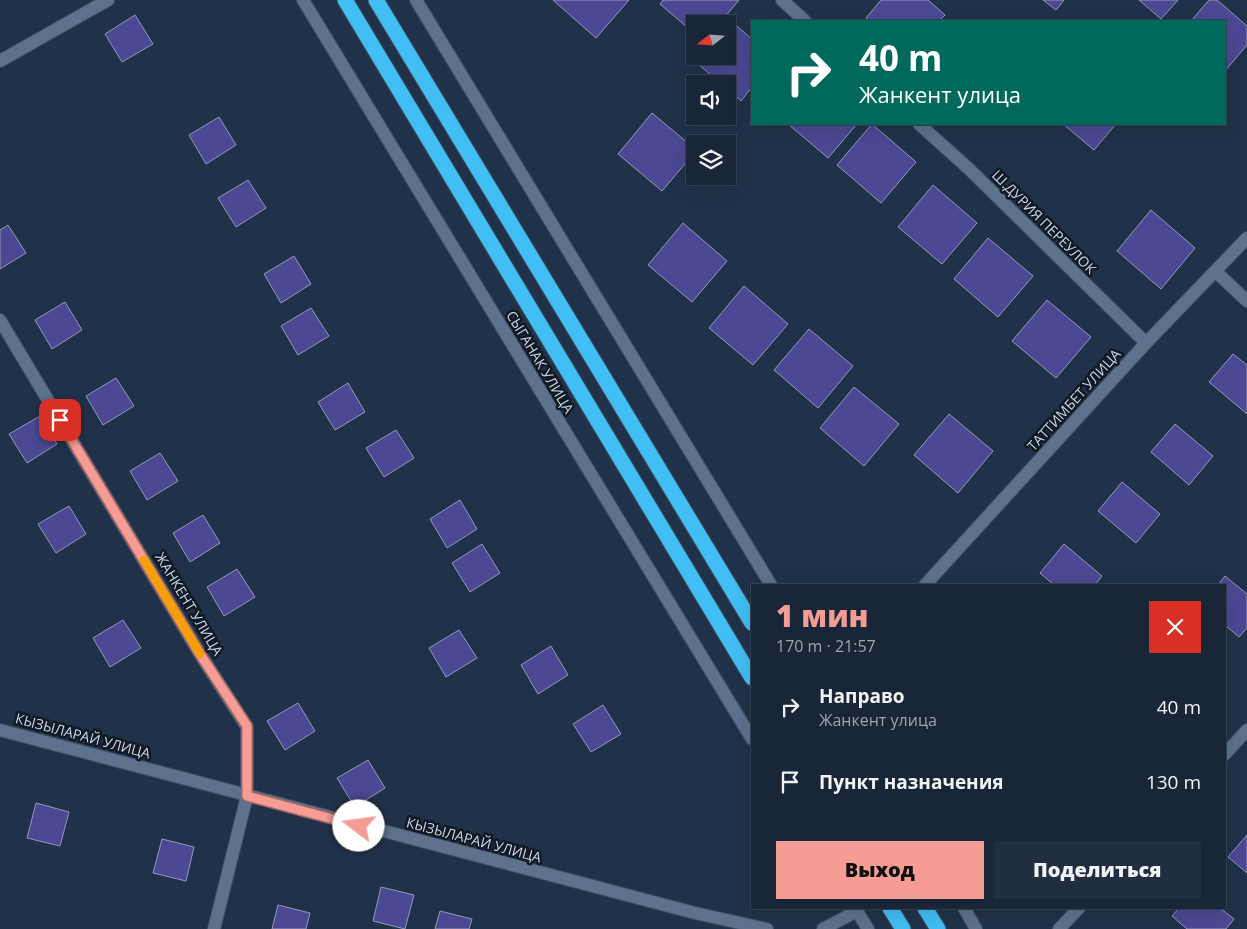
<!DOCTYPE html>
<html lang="ru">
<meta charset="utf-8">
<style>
:root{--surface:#182638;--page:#212e40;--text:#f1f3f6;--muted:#9fa5ae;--line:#364353;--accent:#f59c95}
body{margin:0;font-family:"Open Sans",sans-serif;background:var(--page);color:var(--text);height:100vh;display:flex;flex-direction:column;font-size:19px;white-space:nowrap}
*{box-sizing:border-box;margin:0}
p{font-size:16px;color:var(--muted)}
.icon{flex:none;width:28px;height:28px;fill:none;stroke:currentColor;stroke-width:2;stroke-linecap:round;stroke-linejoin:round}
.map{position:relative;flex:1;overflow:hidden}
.details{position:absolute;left:751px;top:584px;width:475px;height:325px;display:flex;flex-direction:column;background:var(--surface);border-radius:0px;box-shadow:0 5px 20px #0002,0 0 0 1px var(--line)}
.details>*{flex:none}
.top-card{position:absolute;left:751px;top:20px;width:475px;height:105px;border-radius:0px;box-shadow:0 5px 20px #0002,0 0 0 1px var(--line);background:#00695c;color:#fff;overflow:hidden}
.needle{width:32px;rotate:253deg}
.controls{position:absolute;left:686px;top:15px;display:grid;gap:10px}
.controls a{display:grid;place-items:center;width:50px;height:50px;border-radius:0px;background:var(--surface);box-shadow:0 5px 20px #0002,0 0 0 1px var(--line);font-size:25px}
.pin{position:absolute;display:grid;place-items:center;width:42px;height:42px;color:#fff;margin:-21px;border-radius:10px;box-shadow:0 2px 8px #0006}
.me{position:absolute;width:55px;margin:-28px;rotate:285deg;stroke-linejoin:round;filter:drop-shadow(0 0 4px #0008)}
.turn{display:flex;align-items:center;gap:18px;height:105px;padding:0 25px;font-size:22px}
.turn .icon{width:65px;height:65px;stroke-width:2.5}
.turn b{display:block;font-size:35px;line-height:42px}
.round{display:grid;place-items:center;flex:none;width:52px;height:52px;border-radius:0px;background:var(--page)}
.headline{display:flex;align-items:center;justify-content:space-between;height:85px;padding:0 25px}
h1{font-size:30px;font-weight:800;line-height:38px;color:var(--accent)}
.button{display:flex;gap:10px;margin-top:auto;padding:10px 25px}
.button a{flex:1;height:58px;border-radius:0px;background:var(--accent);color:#111;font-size:20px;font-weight:800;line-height:58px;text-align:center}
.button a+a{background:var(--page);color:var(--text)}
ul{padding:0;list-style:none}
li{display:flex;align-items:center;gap:15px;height:75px;padding:0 25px}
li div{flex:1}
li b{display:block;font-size:19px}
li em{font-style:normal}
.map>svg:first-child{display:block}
.building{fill:#4b4993;stroke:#9698ba}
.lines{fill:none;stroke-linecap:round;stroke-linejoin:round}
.minor-casing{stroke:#3f4e63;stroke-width:14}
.highway-casing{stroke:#3f4e63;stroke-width:17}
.minor{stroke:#5e728d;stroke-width:12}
.highway{stroke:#41bef4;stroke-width:15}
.route-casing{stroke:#9f6561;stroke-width:12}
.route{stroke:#f59c95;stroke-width:9}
.slow{stroke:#f59e0b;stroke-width:9}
.labels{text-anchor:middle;stroke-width:5;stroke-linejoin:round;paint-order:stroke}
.street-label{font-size:14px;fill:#ccd7e7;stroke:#111924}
</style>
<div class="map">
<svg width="1247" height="929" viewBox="0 0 1247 929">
<rect width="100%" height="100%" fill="#20324a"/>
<path class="building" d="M553,0H629L596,38Z
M663,0H739L719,24H695V34L660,4Z
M881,0H928L945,15L939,21H870L866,18Z
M1043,0H1064L1056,10Z
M1139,0H1178L1161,19Z
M1209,0H1217L1247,26V45L1225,71V21H1191Z
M135,15L153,44L122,62L105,34Z
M732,22L752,39V87L741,101L728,89V84H721L697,63L703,56H728V27Z
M652,113L695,149V152L662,191L618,154Z
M219,117L236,145L206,164L189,135Z
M788,124H857L828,158Z
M872,124L916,162L881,203L837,165Z
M1063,124H1116L1094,150Z
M248,180L266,208L236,227L218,198Z
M933,185L977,223L942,264L898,227Z
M1151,210L1195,248L1161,289L1117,251Z
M683,223L727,261L692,302L648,265Z
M8,225L26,253L0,269V230Z
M988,238L1033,276L998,317L954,279Z
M294,256L311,284L281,303L264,274Z
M744,286L788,324L753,365L709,328Z
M1047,300L1091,337L1056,378L1012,341Z
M65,302L82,330L52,349L35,320Z
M311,308L329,336L298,355L281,326Z
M809,329L853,366L818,408L774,370Z
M1233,354L1247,365V414L1209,382Z
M116,378L134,406L103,425L86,396Z
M348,383L365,412L335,430L318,402Z
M854,387L899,424L864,466L820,428Z
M949,414L993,451L958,493L914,455Z
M40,416L57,444L27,463L9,434Z
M1175,424L1213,456L1189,485L1151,452Z
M396,430L414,458L384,477L366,448Z
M160,453L178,481L147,500L130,471Z
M1122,482L1160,514L1136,543L1098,511Z
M460,500L477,529L447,548L430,519Z
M69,506L86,534L56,553L38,524Z
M203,515L220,543L190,562L173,533Z
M482,544L500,573L470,592L452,563Z
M1064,544L1102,576L1095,585H1054L1040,573Z
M237,569L255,597L224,616L207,587Z
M1225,576L1247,594V628L1239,637L1225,625V585H1218Z
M123,620L141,648L110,667L93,638Z
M459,630L477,658L446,677L429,648Z
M551,646L568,675L538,694L521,665Z
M298,703L315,731L285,750L267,721Z
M603,705L621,734L591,752L573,724Z
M368,760L385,788L355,807L337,778Z
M36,803L69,812L60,846L27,838Z
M1247,835V873L1228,857Z
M162,839L194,847L186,881L153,873Z
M381,887L414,895L405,929L373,921Z
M278,905L310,913L306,929H272Z
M1179,908H1220L1234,919L1226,929H1187L1172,916Z
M440,911L472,919L469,929H435Z"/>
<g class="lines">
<defs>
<path id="minor" d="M303,0L752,739
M416,0L771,585
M782,0L805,21
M0,61L108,0
M919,124L968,168L1146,343
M1215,271L1247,301
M0,320L200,654L247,727V796L214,929
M925,585L1146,343L1247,238
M0,730L695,913L767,929
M1225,754L1247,730
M855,908L868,929
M964,908L976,929
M823,929L857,911
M1059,929L1079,908"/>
<path id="highway" d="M345,0L752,678
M376,0L752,623
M890,908L903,929
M925,908L938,929"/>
</defs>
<use href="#minor" class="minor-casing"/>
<use href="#highway" class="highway-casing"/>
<use href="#minor" class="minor"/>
<use href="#highway" class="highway"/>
</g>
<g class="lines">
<defs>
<path id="route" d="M60,420L200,654L247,726V796L359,826"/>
</defs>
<use href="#route" class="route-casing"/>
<use href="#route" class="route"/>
<path class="slow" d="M144,560L200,654"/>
</g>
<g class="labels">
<g class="street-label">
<text transform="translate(1044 222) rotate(45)" y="5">Ш.ДУРИЯ ПЕРЕУЛОК</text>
<text transform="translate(540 362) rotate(59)" y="5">СЫГАНАК УЛИЦА</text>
<text transform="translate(1074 400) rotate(-48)" y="5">ТАТТИМБЕТ УЛИЦА</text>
<text transform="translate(189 604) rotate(59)" y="5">ЖАНКЕНТ УЛИЦА</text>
<text transform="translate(83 736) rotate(15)" y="5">КЫЗЫЛАРАЙ УЛИЦА</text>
<text transform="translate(474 840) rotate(15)" y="5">КЫЗЫЛАРАЙ УЛИЦА</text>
</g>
</g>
</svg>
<div class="controls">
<a><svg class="needle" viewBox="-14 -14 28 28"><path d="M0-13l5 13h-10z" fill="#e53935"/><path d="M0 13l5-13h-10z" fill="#9fa5ae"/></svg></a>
<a><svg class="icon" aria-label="sound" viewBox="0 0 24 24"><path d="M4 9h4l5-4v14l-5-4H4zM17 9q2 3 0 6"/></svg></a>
<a><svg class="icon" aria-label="layers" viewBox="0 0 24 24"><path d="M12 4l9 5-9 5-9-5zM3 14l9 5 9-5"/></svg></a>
</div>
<div class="pin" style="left:60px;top:420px;background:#d93025"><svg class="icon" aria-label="arrive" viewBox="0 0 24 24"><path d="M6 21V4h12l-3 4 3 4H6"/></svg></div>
<svg class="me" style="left:359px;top:826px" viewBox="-20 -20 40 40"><circle r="19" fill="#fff"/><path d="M0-13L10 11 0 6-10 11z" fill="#f59c95"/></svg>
<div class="top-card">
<div class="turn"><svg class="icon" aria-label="right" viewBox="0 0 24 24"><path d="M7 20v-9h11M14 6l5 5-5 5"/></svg><div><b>40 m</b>Жанкент улица</div></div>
</div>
<section class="details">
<div class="headline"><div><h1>1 мин</h1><p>170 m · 21:57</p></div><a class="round" style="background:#d93025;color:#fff"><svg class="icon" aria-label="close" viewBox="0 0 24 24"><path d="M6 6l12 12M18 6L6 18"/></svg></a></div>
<ul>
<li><svg class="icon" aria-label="right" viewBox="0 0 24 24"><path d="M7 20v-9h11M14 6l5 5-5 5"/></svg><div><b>Направо</b><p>Жанкент улица</p></div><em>40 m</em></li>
<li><svg class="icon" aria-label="arrive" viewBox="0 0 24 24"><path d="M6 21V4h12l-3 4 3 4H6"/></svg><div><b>Пункт назначения</b></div><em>130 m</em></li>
</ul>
<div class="button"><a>Выход</a><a>Поделиться</a></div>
</section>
</div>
